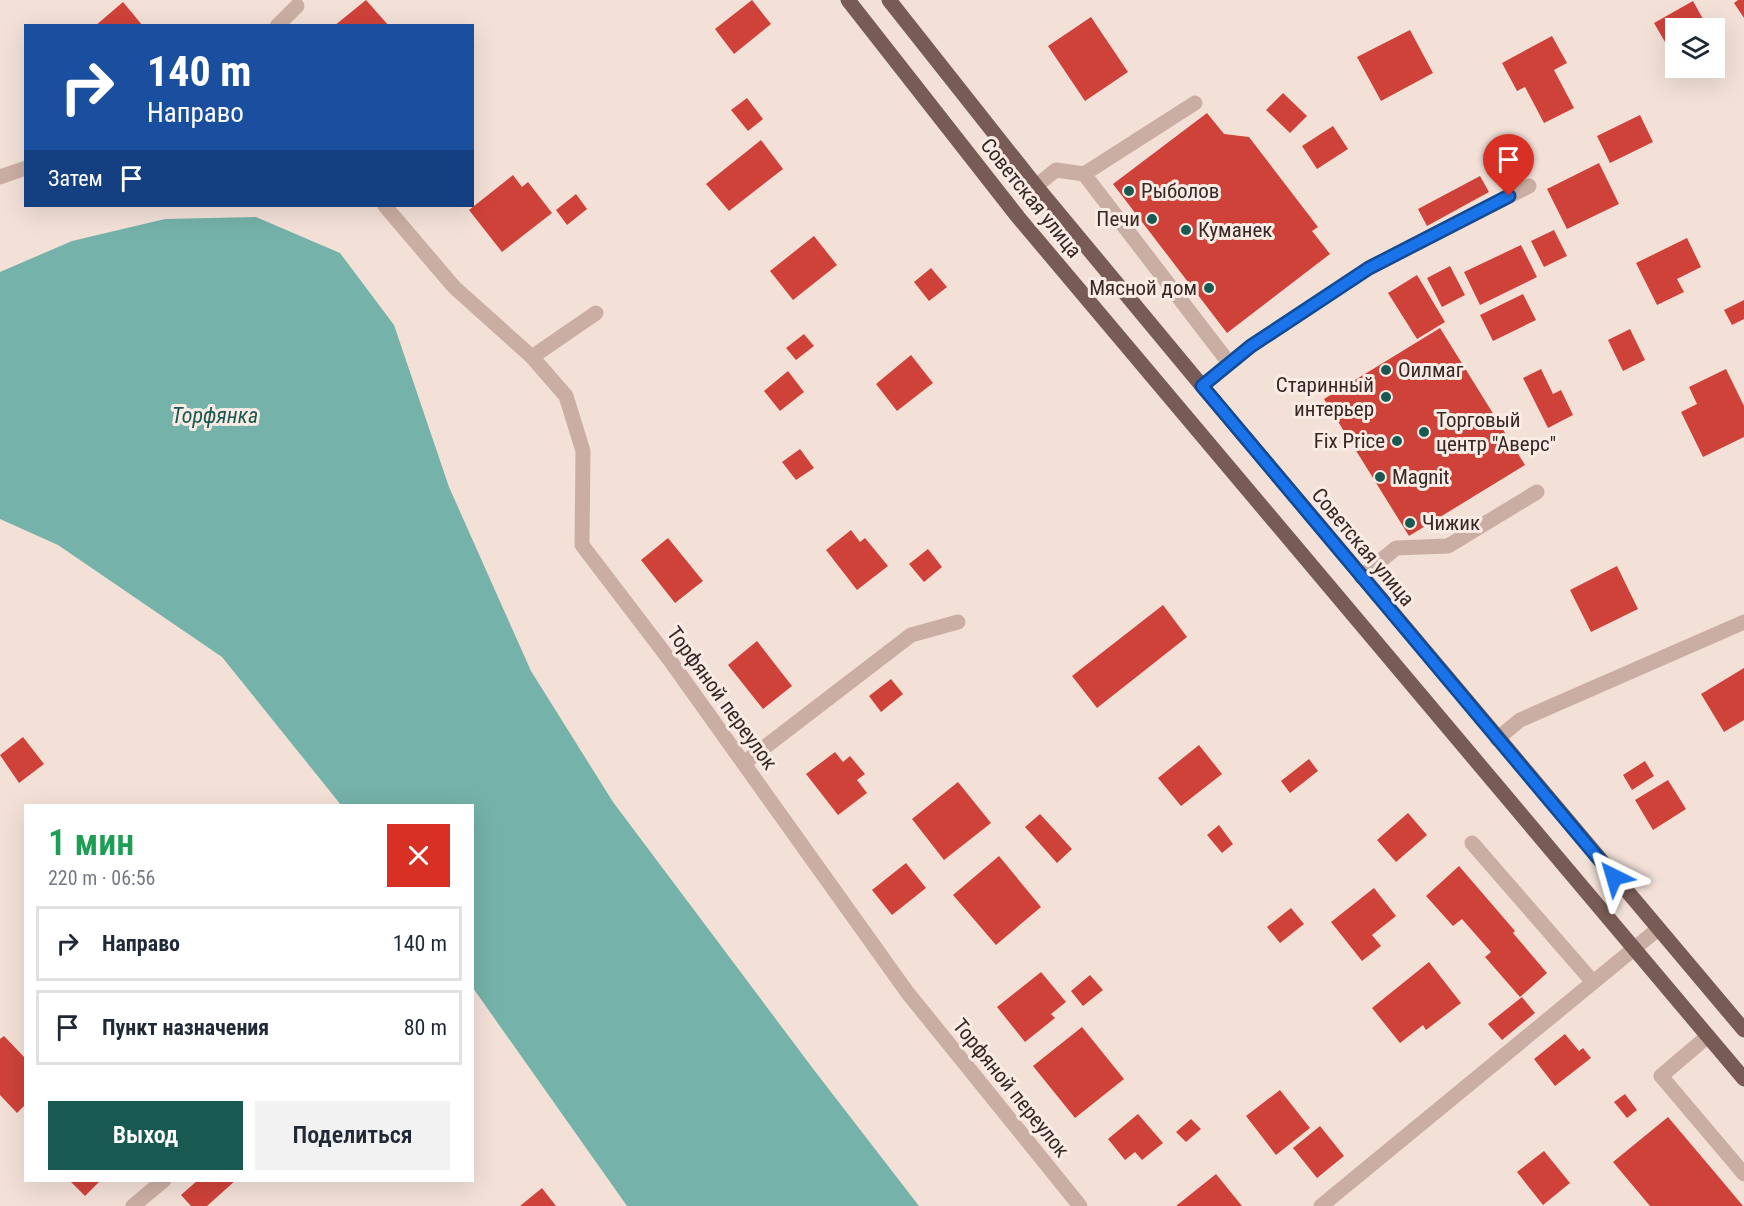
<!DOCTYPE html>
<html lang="ru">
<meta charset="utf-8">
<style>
:root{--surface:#fff;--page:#f2f2f3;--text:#1f2937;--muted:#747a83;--line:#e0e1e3;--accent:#185a52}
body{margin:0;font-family:"Roboto Condensed",sans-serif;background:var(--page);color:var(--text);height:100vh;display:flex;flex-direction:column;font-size:22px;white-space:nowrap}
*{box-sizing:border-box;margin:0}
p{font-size:20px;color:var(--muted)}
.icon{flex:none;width:33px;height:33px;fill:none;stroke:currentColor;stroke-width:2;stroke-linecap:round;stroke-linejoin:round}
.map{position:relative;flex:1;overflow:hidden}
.details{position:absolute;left:24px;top:804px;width:450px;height:378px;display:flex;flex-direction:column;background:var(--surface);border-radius:0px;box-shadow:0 6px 24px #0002}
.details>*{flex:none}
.top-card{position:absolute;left:24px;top:24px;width:450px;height:183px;border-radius:0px;box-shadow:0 6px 24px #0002;background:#1a4fa0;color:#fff;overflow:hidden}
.tools{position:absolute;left:1665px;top:18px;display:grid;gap:12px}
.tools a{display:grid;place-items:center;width:60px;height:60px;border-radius:0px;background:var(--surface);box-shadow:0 6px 24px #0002;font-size:30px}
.pin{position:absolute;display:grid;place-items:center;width:51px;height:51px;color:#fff;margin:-62px -26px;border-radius:50% 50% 50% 0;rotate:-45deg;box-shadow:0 0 6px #0007}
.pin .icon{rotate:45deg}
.me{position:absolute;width:66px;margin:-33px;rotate:320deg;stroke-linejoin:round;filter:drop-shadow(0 0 4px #0008)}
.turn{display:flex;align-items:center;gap:21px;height:126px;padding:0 24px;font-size:27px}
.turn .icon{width:78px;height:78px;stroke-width:2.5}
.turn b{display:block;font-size:42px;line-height:51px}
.then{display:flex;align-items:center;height:57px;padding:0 24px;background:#0003;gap:12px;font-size:22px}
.round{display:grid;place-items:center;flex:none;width:63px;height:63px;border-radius:0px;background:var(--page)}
.overview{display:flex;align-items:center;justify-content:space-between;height:102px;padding:0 24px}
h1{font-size:36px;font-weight:600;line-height:45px;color:#1e9e55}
.cta{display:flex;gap:12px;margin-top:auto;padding:12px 24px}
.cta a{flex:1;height:69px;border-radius:0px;background:var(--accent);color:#fff;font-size:24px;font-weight:600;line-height:69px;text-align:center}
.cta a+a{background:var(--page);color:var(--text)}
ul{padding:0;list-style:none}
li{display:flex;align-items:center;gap:18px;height:75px;margin:0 12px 9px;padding:0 12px;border:3px solid var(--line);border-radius:0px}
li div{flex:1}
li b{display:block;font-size:22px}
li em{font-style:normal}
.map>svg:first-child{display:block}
.water{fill:#75b2a9}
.building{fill:#cf423a}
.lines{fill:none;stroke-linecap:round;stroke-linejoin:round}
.service{stroke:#cbaea3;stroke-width:15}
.minor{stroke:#cbaea3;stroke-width:15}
.primary{stroke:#795b55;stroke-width:15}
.route-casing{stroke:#114b97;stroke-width:15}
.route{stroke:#1a73e8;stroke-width:10}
.poi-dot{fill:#185a52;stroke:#faece4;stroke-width:2}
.labels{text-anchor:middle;stroke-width:6;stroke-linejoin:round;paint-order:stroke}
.poi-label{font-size:21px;fill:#362825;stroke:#faece4;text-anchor:start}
.street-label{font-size:21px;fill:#362825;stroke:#faece4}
.water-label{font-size:22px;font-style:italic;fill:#185a52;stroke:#faece4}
</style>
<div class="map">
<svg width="1744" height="1206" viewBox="0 0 1744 1206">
<rect width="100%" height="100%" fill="#f3e1d8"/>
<path class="water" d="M256,217L340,253L394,325L449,487L531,671L613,802L814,1070L919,1206H627L473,988L472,806L341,805L222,657L58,545L0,519V272L72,241L165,219Z"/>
<path class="building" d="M366,0L389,26H334Z
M752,0L771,24L734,54L715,29Z
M1738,0H1744V18L1734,3Z
M1693,1L1708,28H1676V61L1654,23Z
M123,2L143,26H95Z
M1091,17L1128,72L1085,101L1048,46Z
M1410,30L1433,73L1381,101L1357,57Z
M1552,36L1567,63L1554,70L1574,108L1544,123L1525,87L1517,91L1502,63Z
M1283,93L1307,116L1290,133L1266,110Z
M747,98L763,119L748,131L731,110Z
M1207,113L1224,134L1249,137L1318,227L1312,231L1330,254L1227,333L1113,184Z
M1640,115L1653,142L1610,163L1597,136Z
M1333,126L1348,149L1317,169L1302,146Z
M761,140L783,169L729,211L706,184Z
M1599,163L1619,204L1567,229L1547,189Z
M513,175L522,187L528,182L552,213L502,252L469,210Z
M1480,176L1489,192L1427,226L1418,209Z
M576,194L587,209L567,225L556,210Z
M1554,230L1567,256L1544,267L1531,241Z
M814,236L837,265L793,300L770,271Z
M1687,238L1701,267L1677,279L1684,292L1657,305L1636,263Z
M1521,245L1537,277L1480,305L1464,272Z
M1450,266L1465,295L1442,307L1427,278Z
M931,268L947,287L929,301L914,282Z
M1417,275L1445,322L1417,339L1388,293Z
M1523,294L1536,320L1493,341L1480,315Z
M1744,300V319L1732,325L1724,310Z
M1440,328L1525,465L1409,536L1324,399Z
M1630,329L1645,360L1623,371L1608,340Z
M804,334L814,346L796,360L786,348Z
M911,355L933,383L897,411L876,384Z
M1541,369L1553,394L1561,390L1573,415L1548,428L1523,378Z
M1726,369L1744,406V437L1703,457L1681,412L1697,404L1689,387Z
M788,371L804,392L780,411L764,391Z
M800,449L814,468L796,480L782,462Z
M851,530L860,542L865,538L888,566L857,590L826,550Z
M668,538L703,581L675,603L641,560Z
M928,549L942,567L924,582L909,564Z
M1617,566L1638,609L1591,632L1570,590Z
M1163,605L1187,637L1097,708L1072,676Z
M757,641L792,686L763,709L728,665Z
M1744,668V720L1724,732L1701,694Z
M891,679L903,694L881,712L869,696Z
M23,737L44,764L19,783L0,755Z
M1199,745L1222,774L1181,806L1158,778Z
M835,752L843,762L850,756L865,774L857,780L867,793L838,815L806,774Z
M1309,759L1318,771L1290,793L1281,781Z
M1645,761L1654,776L1632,790L1623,775Z
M1668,780L1686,809L1653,830L1635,800Z
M958,782L991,823L944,860L912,819Z
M1408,813L1427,835L1396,862L1377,840Z
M1040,814L1072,849L1057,863L1025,827Z
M1219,825L1233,844L1222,853L1207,835Z
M999,856L1041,907L996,945L953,895Z
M906,863L926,888L892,915L872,890Z
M1459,866L1515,931L1513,933L1547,973L1520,997L1485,957L1491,952L1462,919L1453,926L1426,896Z
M1374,888L1396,916L1372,935L1381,946L1362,961L1331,922Z
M1291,908L1304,924L1280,943L1267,927Z
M1429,962L1461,1003L1426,1030L1423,1025L1400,1043L1372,1008Z
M1041,972L1066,1002L1051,1014L1055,1018L1025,1042L997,1007Z
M1090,975L1103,990L1083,1006L1071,991Z
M1522,997L1535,1013L1502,1040L1488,1024Z
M1082,1027L1124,1079L1075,1118L1033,1066Z
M1565,1034L1579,1051L1583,1048L1591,1058L1555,1086L1534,1059Z
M4,1036L26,1059V1104L17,1113L0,1095V1039Z
M1280,1090L1310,1128L1276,1155L1246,1116Z
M1625,1094L1637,1110L1627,1118L1614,1102Z
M1138,1114L1163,1143L1142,1160L1135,1152L1125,1160L1108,1139Z
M1668,1117L1728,1188L1743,1206H1650L1613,1162Z
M1191,1119L1201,1129L1186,1142L1176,1132Z
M1320,1126L1344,1156L1317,1178L1293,1148Z
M1544,1151L1570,1183L1543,1205L1517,1172Z
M1216,1174L1242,1206H1176Z
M69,1180H101L85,1196Z
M198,1180H236L207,1206H191L181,1195Z
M542,1188L556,1206H520Z"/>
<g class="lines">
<path class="service" d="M277,26L297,6
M1084,174L1195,103
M1036,186L1056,170L1084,174L1229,363
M532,357L596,313
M1202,386L1251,346L1369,268L1529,186
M1361,577L1396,548L1448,546L1537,492
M1497,739L1520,720L1744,622
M744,763L911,635L958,622
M1472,843L1593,982
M1708,1036L1661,1076L1744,1174
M133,1206L164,1180"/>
<path class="minor" d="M0,177L26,168
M385,206L454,287L532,357L566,396L583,451L582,545L669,659L907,992L1080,1206
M1321,1206L1658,929"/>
<path class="primary" d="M848,0L1018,217L1744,1079
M889,0L1036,186L1202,386L1744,1030"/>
</g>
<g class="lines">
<defs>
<path id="route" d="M1509,196L1369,268L1251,346L1202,386L1614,877"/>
</defs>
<use href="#route" class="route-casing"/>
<use href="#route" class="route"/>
</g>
<g class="poi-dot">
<circle cx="1129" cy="191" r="6"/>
<circle cx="1152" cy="219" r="6"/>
<circle cx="1186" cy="230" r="6"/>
<circle cx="1209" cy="288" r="6"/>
<circle cx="1386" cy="370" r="6"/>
<circle cx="1386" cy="397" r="6"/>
<circle cx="1424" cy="432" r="6"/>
<circle cx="1397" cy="441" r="6"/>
<circle cx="1380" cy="477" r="6"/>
<circle cx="1410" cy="523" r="6"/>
</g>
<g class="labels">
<g class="poi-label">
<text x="1141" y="198">Рыболов</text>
<text x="1140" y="226" text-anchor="end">Печи</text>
<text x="1198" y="237">Куманек</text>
<text x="1197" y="295" text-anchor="end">Мясной дом</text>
<text x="1398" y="377">Оилмаг</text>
<text x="1374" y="392" text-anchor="end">Старинный<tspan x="1374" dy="24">интерьер</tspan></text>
<text x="1436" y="427">Торговый<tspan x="1436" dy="24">центр "Аверс"</tspan></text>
<text x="1385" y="448" text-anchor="end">Fix Price</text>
<text x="1392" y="484">Magnit</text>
<text x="1422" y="530">Чижик</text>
</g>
<g class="street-label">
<text transform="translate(1031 198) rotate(51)" y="7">Советская улица</text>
<text transform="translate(1363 547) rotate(50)" y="7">Советская улица</text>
<text transform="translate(722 698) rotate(54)" y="7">Торфяной переулок</text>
<text transform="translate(1011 1088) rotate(51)" y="7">Торфяной переулок</text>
</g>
<g class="water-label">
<text x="215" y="423">Торфянка</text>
</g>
</g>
</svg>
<div class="tools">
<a><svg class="icon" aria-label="layers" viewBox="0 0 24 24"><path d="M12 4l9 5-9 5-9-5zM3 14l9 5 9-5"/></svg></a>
</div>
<div class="pin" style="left:1509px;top:196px;background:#d93025"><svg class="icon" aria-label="arrive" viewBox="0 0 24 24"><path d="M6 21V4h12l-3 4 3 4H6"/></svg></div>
<svg class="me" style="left:1614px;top:877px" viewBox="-20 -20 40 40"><path d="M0-17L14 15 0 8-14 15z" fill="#1a73e8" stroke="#fff" stroke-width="4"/></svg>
<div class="top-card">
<div class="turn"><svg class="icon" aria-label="right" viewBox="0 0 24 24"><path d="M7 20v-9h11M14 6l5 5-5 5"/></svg><div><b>140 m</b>Направо</div></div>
<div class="then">Затем<svg class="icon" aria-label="arrive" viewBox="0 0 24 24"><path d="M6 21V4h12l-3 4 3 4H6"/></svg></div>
</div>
<section class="details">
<div class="overview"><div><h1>1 мин</h1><p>220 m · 06:56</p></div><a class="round" style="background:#d93025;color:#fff"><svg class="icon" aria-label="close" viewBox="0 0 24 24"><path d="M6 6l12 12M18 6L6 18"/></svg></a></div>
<ul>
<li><svg class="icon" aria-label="right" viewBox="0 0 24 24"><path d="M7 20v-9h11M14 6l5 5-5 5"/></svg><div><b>Направо</b></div><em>140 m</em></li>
<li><svg class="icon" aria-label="arrive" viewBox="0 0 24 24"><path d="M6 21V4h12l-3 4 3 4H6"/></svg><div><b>Пункт назначения</b></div><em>80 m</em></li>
</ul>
<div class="cta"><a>Выход</a><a>Поделиться</a></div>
</section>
</div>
